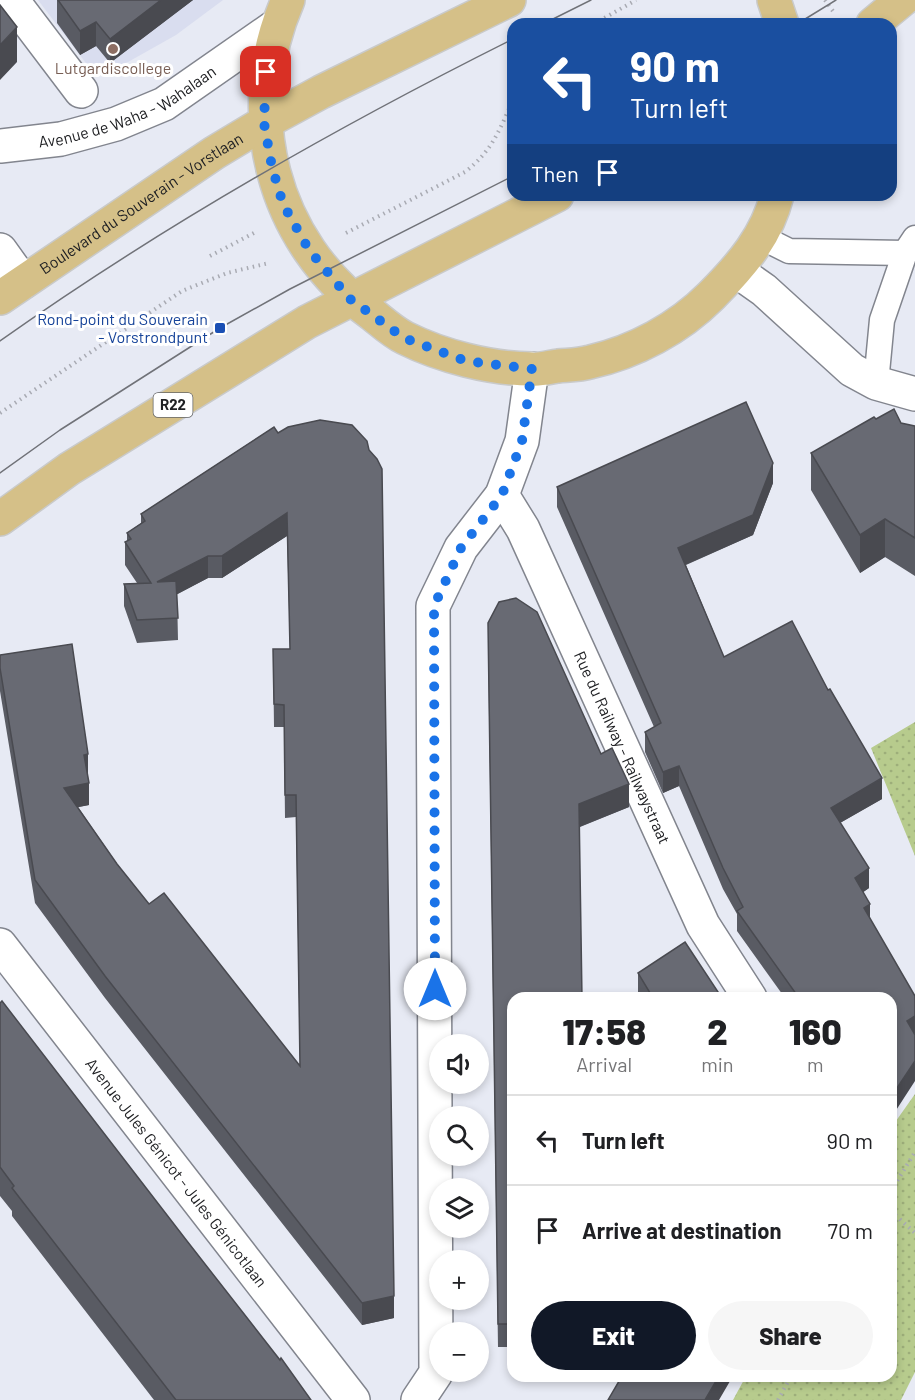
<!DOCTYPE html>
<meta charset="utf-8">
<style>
:root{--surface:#fff;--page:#f6f6f6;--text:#202124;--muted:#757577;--line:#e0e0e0;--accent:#111827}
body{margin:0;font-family:Barlow,sans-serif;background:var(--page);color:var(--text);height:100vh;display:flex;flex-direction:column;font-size:22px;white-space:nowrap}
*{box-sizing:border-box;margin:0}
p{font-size:20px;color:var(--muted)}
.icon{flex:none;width:33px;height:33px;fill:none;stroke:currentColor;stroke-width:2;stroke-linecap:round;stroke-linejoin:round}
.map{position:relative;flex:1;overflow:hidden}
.panel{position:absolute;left:507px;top:992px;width:390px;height:390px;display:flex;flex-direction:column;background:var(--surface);border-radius:18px;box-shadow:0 3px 9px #0003}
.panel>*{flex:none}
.top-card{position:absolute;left:507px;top:18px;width:390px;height:183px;border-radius:18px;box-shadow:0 3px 9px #0003;background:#1a4fa0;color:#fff;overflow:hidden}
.controls{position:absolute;left:429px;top:1034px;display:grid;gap:12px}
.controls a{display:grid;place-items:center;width:60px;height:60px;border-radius:50%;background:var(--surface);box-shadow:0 3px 9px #0003;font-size:30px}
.pin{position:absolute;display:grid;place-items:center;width:51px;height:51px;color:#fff;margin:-26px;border-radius:12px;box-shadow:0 3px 9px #0006}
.me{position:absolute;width:66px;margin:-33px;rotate:0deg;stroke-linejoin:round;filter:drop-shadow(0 0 4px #0008)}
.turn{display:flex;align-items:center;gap:21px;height:126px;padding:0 24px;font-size:27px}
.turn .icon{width:78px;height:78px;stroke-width:2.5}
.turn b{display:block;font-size:42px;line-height:51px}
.then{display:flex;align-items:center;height:57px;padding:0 24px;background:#0003;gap:12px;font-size:22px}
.eta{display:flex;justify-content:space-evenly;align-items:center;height:102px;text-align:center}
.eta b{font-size:36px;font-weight:800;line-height:42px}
.cta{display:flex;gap:12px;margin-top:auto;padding:12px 24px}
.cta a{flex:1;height:69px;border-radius:36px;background:var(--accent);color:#fff;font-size:24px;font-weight:800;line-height:69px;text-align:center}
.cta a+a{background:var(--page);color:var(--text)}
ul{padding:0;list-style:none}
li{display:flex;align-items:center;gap:18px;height:90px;padding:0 24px;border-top:2px solid var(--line)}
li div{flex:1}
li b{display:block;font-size:22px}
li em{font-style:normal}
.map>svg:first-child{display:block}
.built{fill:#d9ddef}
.park{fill:url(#park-dots)}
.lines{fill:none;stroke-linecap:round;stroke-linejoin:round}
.lane-casing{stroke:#82858e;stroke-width:27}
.street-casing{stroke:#82858e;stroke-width:36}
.primary-casing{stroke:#c9caca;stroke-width:36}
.path{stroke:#a9abb3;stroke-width:4;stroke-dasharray:1.5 4.5;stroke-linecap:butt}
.lane{stroke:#fff;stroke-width:24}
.street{stroke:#fff;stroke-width:33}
.primary{stroke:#d5c088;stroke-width:33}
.tram{stroke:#707278;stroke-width:1.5}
.wall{fill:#595b63}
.shaded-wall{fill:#494a50}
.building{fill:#686a73;stroke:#494a50;stroke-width:1.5}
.route{stroke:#1a73e8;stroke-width:10;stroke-dasharray:0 18}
.education-dot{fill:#8d6e63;stroke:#fff;stroke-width:2}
.transit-dot{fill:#1a4fb4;stroke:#fff;stroke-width:2}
.labels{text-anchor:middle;stroke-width:6;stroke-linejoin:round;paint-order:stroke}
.shield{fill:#fff;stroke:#636466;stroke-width:1.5}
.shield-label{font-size:15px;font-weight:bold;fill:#202124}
.education-label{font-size:16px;fill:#785e54;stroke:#fff}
.street-label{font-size:16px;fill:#202124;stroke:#fff}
.transit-label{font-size:16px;fill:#164399;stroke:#fff;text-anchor:end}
</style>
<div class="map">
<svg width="915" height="1400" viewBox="0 0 915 1400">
<defs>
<pattern id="park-dots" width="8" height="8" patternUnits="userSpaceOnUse" patternTransform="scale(1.5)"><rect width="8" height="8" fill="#b7cb8d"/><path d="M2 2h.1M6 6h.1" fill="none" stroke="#9dae7a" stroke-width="1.8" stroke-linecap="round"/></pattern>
</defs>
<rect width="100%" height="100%" fill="#e7eaf4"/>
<path class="built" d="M38,0H223L176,35L128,62L95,75Z"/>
<path class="park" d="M915,722V856L871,748Z
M915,1094V1372L901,1400H733L746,1376H891V1128Z"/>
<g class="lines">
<defs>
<path id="lane" d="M761,237L789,251L905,253
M876,383L882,320L905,253L915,238"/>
<g id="street">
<path d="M12,0L81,91"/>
<path id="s1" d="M0,146L61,139L116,124L164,104L276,26"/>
<path d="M0,250L23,282"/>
<path d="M737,271L764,290L852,370L876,383L915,394"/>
<path id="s2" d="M502,495L523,529L703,925L750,998"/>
<path id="s3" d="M0,945L353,1400"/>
<path d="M418,1400L436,1373L433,606L461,548L502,495L522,441L532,369"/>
</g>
<g id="primary">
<path d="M288,0C239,112 271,242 372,314C382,322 393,332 405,338C441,356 491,369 532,369C540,370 550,367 558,366C569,365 580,365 590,362C635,352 679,328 711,296C741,266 767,236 777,195"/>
<path d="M774,0L782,24"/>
<path d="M873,24L902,0"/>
<path id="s4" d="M0,298L214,153L264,123L321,92L509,0"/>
<path d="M0,519L69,469L307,322L557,195"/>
</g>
</defs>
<use href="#lane" class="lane-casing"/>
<use href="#street" class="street-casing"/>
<use href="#primary" class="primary-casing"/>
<path class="path" d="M825,0L835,14
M594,24L636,0
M346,233L465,172C492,151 499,131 513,100
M210,256L254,233
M0,413L182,291L227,273L269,263
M891,1191L915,1152
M891,1211L915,1233
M778,1400L791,1376"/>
<use href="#lane" class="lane"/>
<use href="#street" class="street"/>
<use href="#primary" class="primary"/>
<path class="tram" d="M543,24L591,0
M797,24L836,0
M0,341C162,226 335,128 513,39
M0,473L60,430L220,328L290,289L513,176"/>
</g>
<path class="wall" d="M57,0H193L110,63L96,46L80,55L57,23Z
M876,419L901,423L915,426V576L885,557L860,573L811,490V453Z
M274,427L394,1318L362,1325L105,998L35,903L0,691V655L88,776L89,805L78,807L117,864L149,904L300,1066L296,817L285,818L284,727H274L273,649H290L287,536L222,578H208L177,594L178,640L137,643L124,606V584L137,583L125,565V542L127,541V533L141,523V514Z
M773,483L753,535L686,565L724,657L882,799L840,823L869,888L863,892L891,998H785L737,931V914L723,889L679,786L663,793L645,752V732L654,727L557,507V487Z
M488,646L601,754L629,807L580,827L513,998V1347H498Z
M638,973L722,998H639L638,996Z
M0,1003L187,1241L311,1400H154L12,1216V1211L0,1196Z"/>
<path class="shaded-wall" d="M161,0H193L110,63V39Z
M96,22V46L80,55V31Z
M17,27V62L0,80V45Z
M773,463V483L753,535L678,568V548Z
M287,513V536L222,578V556Z
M885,519V557L860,573V535Z
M208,556V578L157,605V582Z
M88,754V776L84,777V755Z
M679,766V786L663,793V772Z
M882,778V799L831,828V808Z
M89,783V805L64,810V788Z
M629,784V807L579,827V804Z
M869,868V888L855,898V878Z
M870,904V924L864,908Z
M915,1016V1036L907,1021Z
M915,1061V1081L891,1118V1097Z
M394,1296V1318L362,1325V1303Z
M719,1376H733L719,1400H705Z"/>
<path class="building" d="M58,0H161L110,39L96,22L80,31Z
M0,5L17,27L0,45Z
M746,402L773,463L753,515L678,548L724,657L792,621L828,690L830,689L882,778L831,808L869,868L855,878L870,904L864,908L915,996V1016L907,1021L915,1035V1061L891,1097V998H799L737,911L743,907L723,868L679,766L663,772L645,732L661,723L557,487Z
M894,409L901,423L915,426V538L885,519L860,535L811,453L874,417L876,419Z
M320,420L352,425L367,441L369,450L377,459L382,469L394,1296L362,1303L105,976L35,880L0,668V655L72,644L88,754L84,755L89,783L64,788L117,864L149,904L164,893L300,1066L296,795H285L284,705L274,704L273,649H290L287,513L222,556H208L157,582L176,581L178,618L137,620L124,584L151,583L125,542L131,539L127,533L145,521L141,514L274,427L278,433L288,427Z
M516,598L537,612L601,754L612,748L629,784L579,804L582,998H513V1324H498L488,623L499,602Z
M685,942L722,998H653L638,973Z
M2,1001L187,1241L280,1360L281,1358L311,1400H176L12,1188L14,1186L0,1167V1003Z
M622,1376H719L705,1400H608Z"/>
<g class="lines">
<path class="route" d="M266,72L264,123L272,167L283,204L309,250L350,299L404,338L466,361L532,369L522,441L502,495L461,548L434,606L435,989"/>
</g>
<circle class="education-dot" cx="113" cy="49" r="6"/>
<rect class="transit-dot" x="214" y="322" width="12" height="12" rx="3"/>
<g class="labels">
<rect class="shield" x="153.5" y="393" width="39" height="24" rx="4.5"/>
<g class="shield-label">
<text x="173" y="410">R22</text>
</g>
<g class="education-label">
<text x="113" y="74">Lutgardiscollege</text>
</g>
<g class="street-label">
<text dy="6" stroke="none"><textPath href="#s1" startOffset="135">Avenue de Waha - Wahalaan</textPath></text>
<text dy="6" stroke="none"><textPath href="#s4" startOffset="170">Boulevard du Souverain - Vorstlaan</textPath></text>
<text dy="6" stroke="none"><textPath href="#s2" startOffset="280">Rue du Railway - Railwaystraat</textPath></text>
<text dy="6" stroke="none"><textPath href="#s3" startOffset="288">Avenue Jules Génicot - Jules Génicotlaan</textPath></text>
</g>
<g class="transit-label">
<text x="208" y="325">Rond-point du Souverain<tspan x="208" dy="18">- Vorstrondpunt</tspan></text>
</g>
</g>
</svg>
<div class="controls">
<a><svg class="icon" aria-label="sound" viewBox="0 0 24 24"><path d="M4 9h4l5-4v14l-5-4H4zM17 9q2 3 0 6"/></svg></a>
<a><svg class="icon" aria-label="search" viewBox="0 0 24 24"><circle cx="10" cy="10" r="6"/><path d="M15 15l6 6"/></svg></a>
<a><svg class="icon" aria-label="layers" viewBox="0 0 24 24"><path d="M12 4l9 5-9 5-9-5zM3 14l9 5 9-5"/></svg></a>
<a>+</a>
<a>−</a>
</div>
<div class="pin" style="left:266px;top:72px;background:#d93025"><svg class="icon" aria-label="arrive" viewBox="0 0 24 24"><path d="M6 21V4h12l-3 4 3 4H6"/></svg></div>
<svg class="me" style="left:435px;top:989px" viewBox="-20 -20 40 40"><circle r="19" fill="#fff"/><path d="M0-13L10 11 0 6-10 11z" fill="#1a73e8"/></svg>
<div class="top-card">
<div class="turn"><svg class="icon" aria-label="left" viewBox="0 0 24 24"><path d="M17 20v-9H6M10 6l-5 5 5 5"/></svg><div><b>90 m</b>Turn left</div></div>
<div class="then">Then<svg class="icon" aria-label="arrive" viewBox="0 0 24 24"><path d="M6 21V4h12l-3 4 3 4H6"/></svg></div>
</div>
<section class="panel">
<div class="eta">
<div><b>17:58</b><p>Arrival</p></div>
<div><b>2</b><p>min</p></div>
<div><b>160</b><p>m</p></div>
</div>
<ul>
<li><svg class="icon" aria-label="left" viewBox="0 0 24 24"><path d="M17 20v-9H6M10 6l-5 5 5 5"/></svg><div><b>Turn left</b></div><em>90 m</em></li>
<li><svg class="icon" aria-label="arrive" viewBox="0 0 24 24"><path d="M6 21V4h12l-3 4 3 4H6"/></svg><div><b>Arrive at destination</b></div><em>70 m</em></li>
</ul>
<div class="cta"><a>Exit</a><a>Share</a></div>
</section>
</div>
